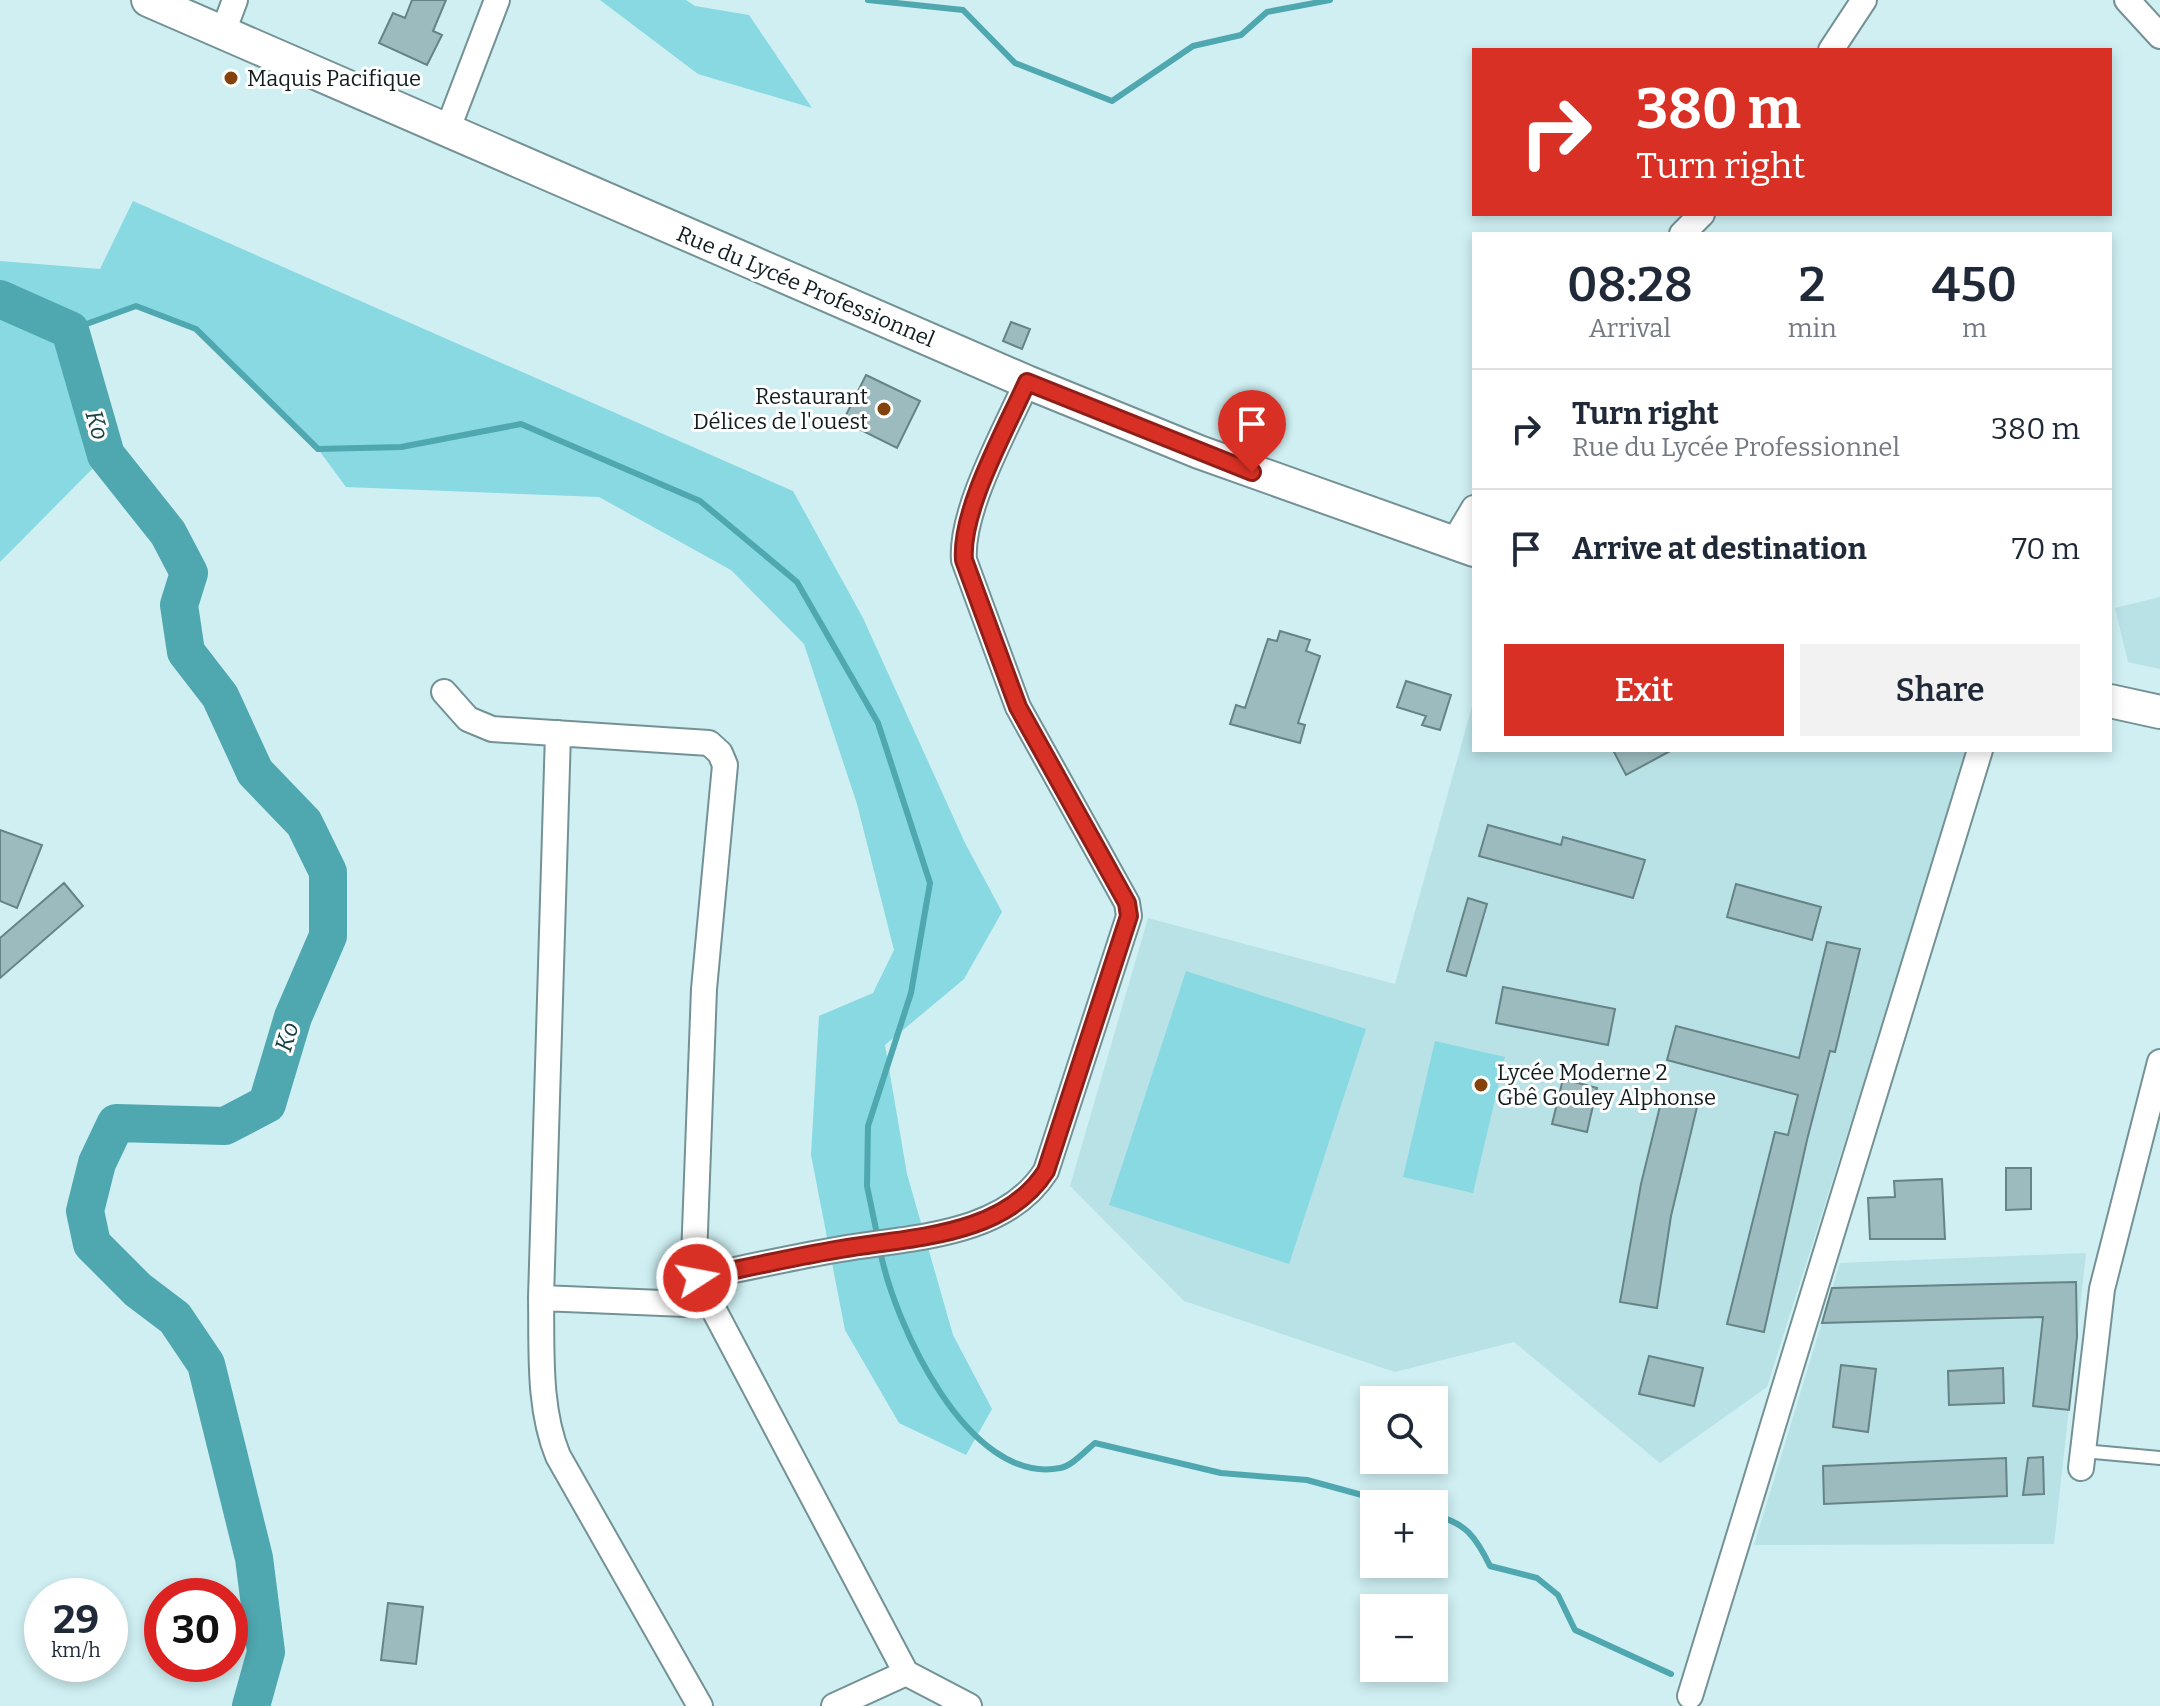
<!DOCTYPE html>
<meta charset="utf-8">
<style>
:root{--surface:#fff;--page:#f2f2f3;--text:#1f2937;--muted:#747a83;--line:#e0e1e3;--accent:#d93025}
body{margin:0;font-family:Bitter,serif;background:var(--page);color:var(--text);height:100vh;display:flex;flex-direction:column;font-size:30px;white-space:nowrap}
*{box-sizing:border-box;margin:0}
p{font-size:26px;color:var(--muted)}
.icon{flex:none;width:44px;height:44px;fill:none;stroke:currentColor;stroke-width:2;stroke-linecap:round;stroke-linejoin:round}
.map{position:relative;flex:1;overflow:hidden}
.details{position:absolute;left:1472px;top:232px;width:640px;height:520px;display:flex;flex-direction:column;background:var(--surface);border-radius:0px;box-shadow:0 4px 12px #0003}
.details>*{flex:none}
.top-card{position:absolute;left:1472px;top:48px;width:640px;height:168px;border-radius:0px;box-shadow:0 4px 12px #0003;background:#d93025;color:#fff;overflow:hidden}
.buttons{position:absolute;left:1360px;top:1386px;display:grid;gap:16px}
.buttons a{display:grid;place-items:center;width:88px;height:88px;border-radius:0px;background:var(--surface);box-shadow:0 4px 12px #0003;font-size:40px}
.speed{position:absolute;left:24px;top:1578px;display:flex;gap:16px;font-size:40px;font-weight:700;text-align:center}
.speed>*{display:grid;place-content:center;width:104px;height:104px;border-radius:50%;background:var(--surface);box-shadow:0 4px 12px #0003;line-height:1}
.speed small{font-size:20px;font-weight:400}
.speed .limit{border:12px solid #d22;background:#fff;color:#111}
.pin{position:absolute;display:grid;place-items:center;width:68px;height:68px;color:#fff;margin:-82px -34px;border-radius:50% 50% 50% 0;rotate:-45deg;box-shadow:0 0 8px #0007}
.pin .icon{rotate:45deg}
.me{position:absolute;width:88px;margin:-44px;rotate:79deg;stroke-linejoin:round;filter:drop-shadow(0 0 6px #0008)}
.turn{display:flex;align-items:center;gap:28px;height:168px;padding:0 32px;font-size:36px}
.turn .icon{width:104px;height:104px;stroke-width:2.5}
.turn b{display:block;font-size:56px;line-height:68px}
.eta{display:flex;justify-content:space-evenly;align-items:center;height:136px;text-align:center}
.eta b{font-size:48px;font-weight:600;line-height:56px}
.button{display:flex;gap:16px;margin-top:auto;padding:16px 32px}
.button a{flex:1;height:92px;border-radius:0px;background:var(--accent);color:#fff;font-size:32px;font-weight:600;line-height:92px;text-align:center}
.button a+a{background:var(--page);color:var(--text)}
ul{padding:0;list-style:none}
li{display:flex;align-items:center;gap:24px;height:120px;padding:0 32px;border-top:2px solid var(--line)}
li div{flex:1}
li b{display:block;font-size:30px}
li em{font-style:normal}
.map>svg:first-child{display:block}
.built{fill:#b9e2e6}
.green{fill:#88d9e1}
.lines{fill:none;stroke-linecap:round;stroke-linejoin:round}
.stream{stroke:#4fa7af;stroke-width:6}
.river{stroke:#4fa7af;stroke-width:38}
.building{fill:#9cbbbe;stroke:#668386;stroke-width:2}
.service-casing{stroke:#749295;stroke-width:16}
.minor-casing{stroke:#749295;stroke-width:28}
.secondary-casing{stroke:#749295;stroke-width:36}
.service{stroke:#fff;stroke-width:12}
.minor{stroke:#fff;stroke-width:24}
.secondary{stroke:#fff;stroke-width:32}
.route-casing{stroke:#8d1f18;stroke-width:20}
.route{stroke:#d93025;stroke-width:14}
.poi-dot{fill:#84430d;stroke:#fff;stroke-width:3}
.labels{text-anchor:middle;stroke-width:6;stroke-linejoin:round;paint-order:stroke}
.poi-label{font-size:22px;fill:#111d1f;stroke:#fff;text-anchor:start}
.street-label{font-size:22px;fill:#111d1f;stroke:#fff}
.water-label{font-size:24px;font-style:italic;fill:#184145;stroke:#fff}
</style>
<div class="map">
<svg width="2160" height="1706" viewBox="0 0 2160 1706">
<rect width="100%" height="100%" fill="#cfeff2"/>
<path class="built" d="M2160,597V669L2128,662L2115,608Z
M1474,699V750H1969L1767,1387L1660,1463L1514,1342L1395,1372L1184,1301L1070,1186L1148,918L1395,984Z
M2086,1253L2054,1544L1754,1545L1840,1263Z"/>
<path class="green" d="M600,0H686L695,6L749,15L812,108L698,74Z
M133,201L793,491L863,618L965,843L1002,912L964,979L885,1045L907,1174L953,1335L992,1409L966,1455L899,1423L845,1330L811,1155L819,1016L873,993L894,950L857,804L804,644L731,570L599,497L346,487L318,449L196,329L136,306L70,330L106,455L0,562V261L100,269Z
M1186,971L1366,1029L1289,1264L1109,1205Z
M1435,1041L1505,1057L1473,1193L1403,1177Z"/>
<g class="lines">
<path class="stream" d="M868,0L963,10L1015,63L1112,101L1193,46L1241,35L1267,12L1330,0
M70,330L136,306L196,329L318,449L401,447L521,424L700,501L797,582L878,723L930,883L911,993L868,1126L867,1186L878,1239
M880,1250C894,1323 968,1486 1060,1468C1072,1466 1085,1451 1095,1443L1221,1473L1307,1480L1395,1504
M1434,1515C1466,1523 1476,1537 1490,1566L1537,1578L1558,1595L1575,1630L1671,1674"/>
<path class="river" d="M0,299L70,330L106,455L168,533L189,573L179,605L186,652L220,696L255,772L304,823L328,872V936L293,1017L267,1104L225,1126L116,1123L97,1163L85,1211L92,1244L138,1290L175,1318L206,1364L254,1558L266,1652L251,1706"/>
</g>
<path class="building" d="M412,0H446L433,31L442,35L427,65L379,43L393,13L405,18Z
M1011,322L1030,329L1022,349L1003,341Z
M866,375L920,401L897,448L843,421Z
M1280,631L1310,640L1306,651L1320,656L1298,723L1305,725L1300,743L1230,724L1236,705L1245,708L1268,639L1277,641Z
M1406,681L1451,695L1440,730L1422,725L1426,716L1397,707Z
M1613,750H1672L1626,775Z
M1488,825L1561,845L1563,837L1645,860L1633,898L1479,856Z
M0,830L42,845L17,908L0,901Z
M64,883L83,906L0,978V938Z
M1736,884L1821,907L1812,940L1727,917Z
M1468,898L1487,904L1466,976L1447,971Z
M1827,942L1860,949L1835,1052L1830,1051L1807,1140L1764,1332L1727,1324L1775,1132L1788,1135L1798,1095L1667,1060L1676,1026L1799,1058Z
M1503,987L1615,1009L1608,1045L1496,1023Z
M1563,1079L1597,1088L1587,1132L1552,1124Z
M1662,1098L1697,1107L1671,1216L1657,1308L1620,1302L1641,1184Z
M2006,1168H2031V1209L2006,1210Z
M1942,1179L1945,1239H1870L1868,1198L1895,1197L1894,1181Z
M2076,1282L2077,1337L2069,1410L2033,1406L2043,1317L1822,1323L1832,1288Z
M1649,1356L1703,1368L1694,1406L1639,1394Z
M1841,1365L1876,1369L1868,1432L1833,1427Z
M2003,1368L2004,1403L1949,1405L1948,1371Z
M2043,1457L2044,1494L2023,1495L2028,1458Z
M2006,1458L2007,1496L1824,1504L1823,1466Z
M388,1603L423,1607L416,1664L381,1660Z"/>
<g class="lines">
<defs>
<path id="service" d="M2083,1451L2160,1458"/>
<path id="minor" d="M2127,0L2160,36
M223,32L235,0
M1831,50L1864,0
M447,131L497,0
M1682,234L1702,214
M1452,545L1474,508
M444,692L468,719L492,729L709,743L720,753L725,765L704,989L694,1258L697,1278L906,1673L969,1706
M558,733L541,1298C542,1351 538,1407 558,1456L700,1706
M697,1278C745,1268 793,1257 841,1249C910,1237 1004,1237 1046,1171L1129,916L1127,903L1018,707L964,560C960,511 1006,429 1027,382
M541,1298L710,1305
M2081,1468L2102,1289L2160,1062
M1690,1696L1980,750
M834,1706L906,1673"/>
<path id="secondary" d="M148,0L1027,382L1199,452L1474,550
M2110,701L2160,712"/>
</defs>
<use href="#service" class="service-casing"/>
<use href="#minor" class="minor-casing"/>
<use href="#secondary" class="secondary-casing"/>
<use href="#service" class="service"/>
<use href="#minor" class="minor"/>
<use href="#secondary" class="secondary"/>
</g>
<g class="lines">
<defs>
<path id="route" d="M697,1278C745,1268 793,1257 841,1249C910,1237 1004,1237 1046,1171L1129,916L1127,903L1018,707L964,560C960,511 1006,429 1027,382L1252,472"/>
</defs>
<use href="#route" class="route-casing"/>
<use href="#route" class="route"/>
</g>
<g class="poi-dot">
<circle cx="231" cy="78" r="8"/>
<circle cx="884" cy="409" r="8"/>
<circle cx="1481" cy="1085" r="8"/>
</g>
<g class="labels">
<g class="poi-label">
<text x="247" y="86">Maquis Pacifique</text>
<text x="868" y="404" text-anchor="end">Restaurant<tspan x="868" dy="25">Délices de l'ouest</tspan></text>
<text x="1497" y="1080">Lycée Moderne 2<tspan x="1497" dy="25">Gbê Gouley Alphonse</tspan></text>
</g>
<g class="street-label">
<text transform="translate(806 286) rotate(23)" y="8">Rue du Lycée Professionnel</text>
</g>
<g class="water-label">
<text transform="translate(97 425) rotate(74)" y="8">Ko</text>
<text transform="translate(287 1037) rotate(-73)" y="8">Ko</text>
</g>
</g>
</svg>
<div class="buttons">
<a><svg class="icon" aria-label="search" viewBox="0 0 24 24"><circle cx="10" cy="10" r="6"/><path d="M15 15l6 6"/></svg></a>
<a>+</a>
<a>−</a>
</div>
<div class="speed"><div>29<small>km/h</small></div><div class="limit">30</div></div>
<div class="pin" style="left:1252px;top:472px;background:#d93025"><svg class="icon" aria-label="arrive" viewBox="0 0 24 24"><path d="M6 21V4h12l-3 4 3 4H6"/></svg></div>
<svg class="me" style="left:697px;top:1278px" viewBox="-20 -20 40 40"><circle r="17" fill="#d93025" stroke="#fff" stroke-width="3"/><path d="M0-11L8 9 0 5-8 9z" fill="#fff"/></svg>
<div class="top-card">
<div class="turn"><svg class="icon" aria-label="right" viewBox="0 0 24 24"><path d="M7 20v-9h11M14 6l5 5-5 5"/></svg><div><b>380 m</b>Turn right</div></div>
</div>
<section class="details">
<div class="eta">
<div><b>08:28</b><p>Arrival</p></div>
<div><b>2</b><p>min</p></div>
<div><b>450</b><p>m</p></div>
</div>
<ul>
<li><svg class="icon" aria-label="right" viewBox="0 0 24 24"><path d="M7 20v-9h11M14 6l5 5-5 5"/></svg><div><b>Turn right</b><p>Rue du Lycée Professionnel</p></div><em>380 m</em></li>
<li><svg class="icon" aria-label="arrive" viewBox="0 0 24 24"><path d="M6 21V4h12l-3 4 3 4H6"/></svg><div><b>Arrive at destination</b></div><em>70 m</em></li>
</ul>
<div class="button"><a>Exit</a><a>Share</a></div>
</section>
</div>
